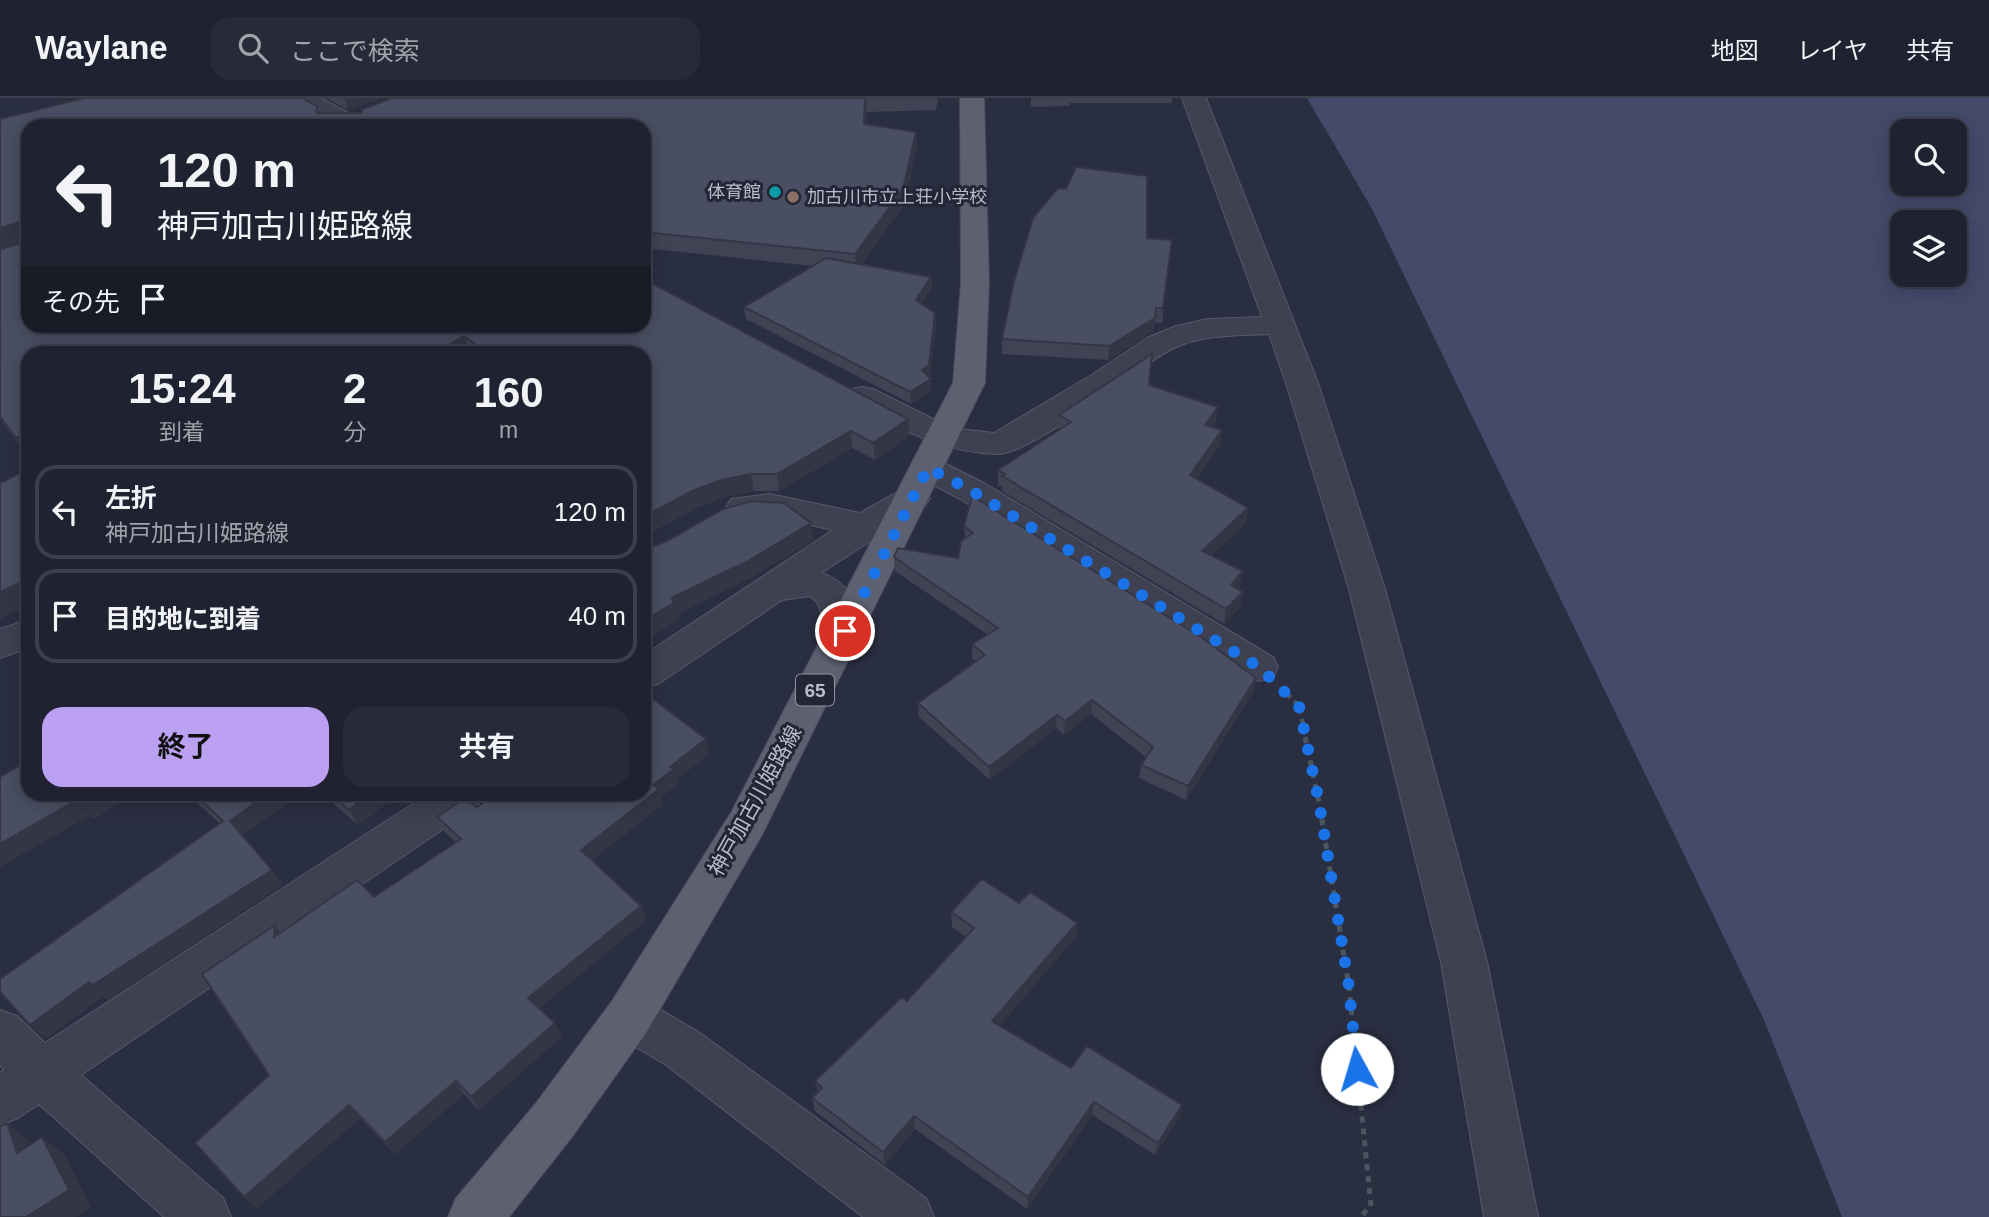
<!DOCTYPE html>
<html lang="ja">
<meta charset="utf-8">
<style>
:root{--surface:#202231;--page:#282a39;--text:#f1f3f6;--muted:#a2a4ab;--line:#3d3f4d;--accent:#bca0f2}
body{margin:0;font-family:Arial,"Noto Sans JP",sans-serif;background:var(--page);color:var(--text);height:100vh;display:flex;flex-direction:column;font-size:26px;white-space:nowrap}
*{box-sizing:border-box;margin:0}
p{font-size:23px;color:var(--muted)}
.icon{flex:none;width:38px;height:38px;fill:none;stroke:currentColor;stroke-width:2;stroke-linecap:round;stroke-linejoin:round}
.map{position:relative;flex:1;overflow:hidden}
.details{position:absolute;left:21px;top:248px;width:630px;height:455px;display:flex;flex-direction:column;background:var(--surface);border-radius:21px;box-shadow:0 4px 18px #0003,0 0 0 2px var(--line)}
.details>*{flex:none}
.banner{position:absolute;left:21px;top:21px;width:630px;height:214px;border-radius:21px;box-shadow:0 4px 18px #0003,0 0 0 2px var(--line);background:#202231;color:var(--text);overflow:hidden}
.buttons{position:absolute;left:1890px;top:21px;display:grid;gap:14px}
.buttons a{display:grid;place-items:center;width:77px;height:77px;border-radius:14px;background:var(--surface);box-shadow:0 4px 18px #0003,0 0 0 2px var(--line);font-size:35px}
.pin{position:absolute;display:grid;place-items:center;width:60px;height:60px;color:#fff;margin:-30px;border:4px solid #fff;border-radius:50%;box-shadow:0 2px 7px #0007}
.me{position:absolute;width:77px;margin:-38px;rotate:354deg;stroke-linejoin:round;filter:drop-shadow(0 0 5px #0008)}
.turn{display:flex;align-items:center;gap:24px;height:147px;padding:0 21px;font-size:32px}
.turn .icon{width:91px;height:91px;stroke-width:2.5}
.turn b{display:block;font-size:49px;line-height:60px}
.then{display:flex;align-items:center;height:66px;padding:0 21px;background:#0003;gap:14px;font-size:26px}
.eta{display:flex;justify-content:space-evenly;align-items:center;height:119px;text-align:center}
.eta b{font-size:42px;font-weight:700;line-height:49px}
.button{display:flex;gap:14px;margin-top:auto;padding:14px 21px}
.button a{flex:1;height:80px;border-radius:21px;background:var(--accent);color:#111;font-size:28px;font-weight:700;line-height:80px;text-align:center}
.button a+a{background:var(--page);color:var(--text)}
ul{padding:0;list-style:none}
li{display:flex;align-items:center;gap:21px;height:94px;margin:0 14px 10px;padding:0 7px;border:4px solid var(--line);border-radius:21px}
li div{flex:1}
li b{display:block;font-size:26px}
li em{font-style:normal}
header{display:flex;align-items:center;gap:42px;box-sizing:border-box;height:98px;padding:0 35px;background:var(--surface);border-bottom:2px solid var(--line)}
header strong{font-size:33px}
nav{display:flex;gap:38px;margin-inline-start:auto;font-size:24px}
.search{width:490px;height:63px;background:var(--page);display:flex;align-items:center;gap:18px;box-sizing:border-box;padding:0 24px;border-radius:21px;color:var(--muted);font-size:26px}
.map>svg:first-child{display:block}
.water{fill:#434a6a;fill-rule:evenodd}
.lines{fill:none;stroke-linecap:round;stroke-linejoin:round}
.minor-casing{stroke:#565968;stroke-width:2}
.major-casing{stroke:#484a5a;stroke-width:2}
.path-far1{stroke:#4a575f;stroke-width:4.5;stroke-dasharray:5 5;stroke-linecap:butt}
.path{stroke:#4a575f;stroke-width:5;stroke-dasharray:6 6;stroke-linecap:butt}
.minor{fill:#3e4151;fill-rule:evenodd}
.major{fill:#5c6070;fill-rule:evenodd}
.wall{fill:#3f4354}
.shaded-wall{fill:#333745}
.building{fill:#494e62;stroke:#333745;stroke-width:2}
.route{stroke:#1a73e8;stroke-width:12;stroke-dasharray:0 21.6}
.culture-dot{fill:#0f9aa8;stroke:#222636;stroke-width:2.5}
.education-dot{fill:#8d6e63;stroke:#222636;stroke-width:2.5}
.labels{text-anchor:middle;stroke-width:6;stroke-linejoin:round;paint-order:stroke}
.far-poi-label{font-size:18px;fill:#bbbdcb;stroke:#222636;text-anchor:end}
.shield{fill:#222636;stroke:#8d909e;stroke-width:2}
.shield-label{font-size:19px;font-weight:bold;fill:#bbbdcb}
.street-label{font-size:21px;fill:#bbbdcb;stroke:#222636}
</style>
<header>
<strong>Waylane</strong>
<div class="search"><svg class="icon" aria-label="search" viewBox="0 0 24 24"><circle cx="10" cy="10" r="6"/><path d="M15 15l6 6"/></svg>ここで検索</div>
<nav><a>地図</a><a>レイヤ</a><a>共有</a></nav>
</header>
<div class="map">
<svg width="1989" height="1119" viewBox="0 0 1989 1119">
<rect width="100%" height="100%" fill="#2a2e41"/>
<path class="water" d="M1307,0H1989V1119H1842L1764,922L1372,111ZM1902,33H1955V86H1902ZM1902,124H1955V177H1902Z"/>
<g class="lines">
<defs>
<path id="minor" d="M292,0H321L363,23L366,28H336L296,5Z
M1182,0H1206L1318,285L1385,491L1487,864L1538,1119H1484L1441,864L1349,491L1286,285L1269,236C1236,238 1205,236 1174,250C1133,269 1035,357 996,356C938,354 901,330 851,305L846,298L851,291L862,289L873,291L951,330L994,335L1090,278L1149,239L1176,228L1208,221L1262,219Z
M928,359L940,363L984,385L1273,559L1278,569L1273,579L1259,583L1245,579L960,401L916,377L911,370L916,363Z
M913,389L925,392L930,400L925,408L821,475C849,483 856,507 864,533L858,543L845,547L832,543L817,504L810,498L782,502L658,586L644,590V557L833,432L770,418L743,420L731,417L726,409L731,401L770,396L860,415L901,392Z
M28,522V550L0,560V531Z
M428,696H483L477,708L81,977L223,1100L231,1119H164L39,1006L18,1020L0,1027V974L4,972L0,967V912L17,918L45,945Z
M629,897L646,903L700,935L926,1100L934,1119H863L666,967L612,935L605,919L612,903Z"/>
<path id="major" d="M960,0H984L989,184L985,285L762,737L646,935L572,1039L509,1119H448L456,1100L536,1005L612,903L732,713L953,285L961,184Z"/>
</defs>
<use href="#minor" class="minor-casing"/>
<use href="#major" class="major-casing"/>
<path class="path-far1" d="M1287,596L1299,608L1306,641"/>
<path class="path" d="M1305,639L1319,704L1349,889L1371,1108L1360,1119"/>
<use href="#minor" class="minor"/>
<use href="#major" class="major"/>
</g>
<path class="wall" d="M84,0H302L318,9L320,15H361L363,11L392,0H938L936,12L867,14L866,27L916,34L917,49L904,107L861,166L931,179L932,190L922,205L935,215L936,226L929,279L931,281V293L911,306L746,221L744,209L812,168L644,150V28H28V228H644V181L908,321L909,338L875,362L852,350L779,393H754L724,399L696,410L644,438V256H472L470,254L468,256H28V356L27,357L0,321V151L21,145V143L0,149V21Z
M326,0H381L348,12Z
M1031,0H1172V5H1070L1069,8L1031,9Z
M1147,140L1172,142L1162,225L1154,224L1153,234L1108,262L1002,256V241Z
M1149,287L1216,324L1212,329L1222,332L1220,347L1196,381L1248,410L1246,425L1211,458L1240,489L1238,491L1243,494L1240,509L1224,526L1002,393V389L998,387V372L1058,332L1059,317Z
M964,428L1256,580L1253,594L1186,702L1139,680L1141,667L1146,659L1091,616L1064,637L1056,630L990,682L919,619L918,605L976,564L972,560V546L987,536L895,473L894,459L958,460L965,440Z
M709,656L676,682L678,686L661,699L663,706L592,762L641,808L646,822L539,910L562,938L479,1012L464,996L395,1056L360,1020L257,1110L244,1099L269,977L275,827L280,835L374,799L456,744L444,733L437,719Z
M188,696H300L242,737L283,787L107,902L103,898L45,941L219,725Z
M322,696H393L394,700L358,727Z
M1019,805L1077,825L1076,839L999,928L1071,970L1182,1007L1179,1020L1155,1057L1092,1017L1027,1111L915,1031L885,1067L815,1013L812,1000L818,994L815,983L907,903L966,839L952,829L951,814Z"/>
<path class="shaded-wall" d="M344,0H381L348,12Z
M865,0L867,14L865,42L864,26Z
M916,34L917,49L904,107L856,172L855,156Z
M20,124L28,140L0,149V130Z
M931,179L932,190L917,213L916,202Z
M935,215L936,226L930,279L923,283L922,272Z
M1155,220L1153,234L1108,262L1109,248Z
M464,238L470,254L468,256H434Z
M931,281V293L911,306L910,294Z
M1218,309L1216,324L1203,342L1205,327Z
M908,321L909,338L875,362L873,345Z
M1222,332L1220,347L1188,392L1190,377Z
M851,333L852,350L779,393L777,376Z
M28,334V356L27,357L16,340Z
M751,376L754,393L724,399L696,410L644,438V419L692,393L721,382Z
M1248,410L1246,425L1200,469L1202,453Z
M811,425L814,442L751,480L678,516L680,521L644,543V523L671,500Z
M1243,473L1240,489L1228,502L1231,487Z
M28,481V507L0,521V494Z
M1243,494L1240,509L1224,526L1226,511Z
M1256,580L1253,594L1186,702L1188,688Z
M1092,602L1091,616L1064,637L1065,623Z
M1057,617L1056,630L990,682L989,669Z
M706,641L709,656L676,682L678,686L661,699L663,706L587,766L581,752L653,687L670,669Z
M96,696H134L93,721L80,706Z
M268,696H300L241,738L230,723Z
M369,696H393L394,700L358,727L349,712Z
M77,702L89,718L0,769V746Z
M272,772L283,787L107,902L93,887Z
M641,808L646,822L535,914L528,900Z
M1077,825L1076,839L992,937V923Z
M275,827L285,842L274,839Z
M89,884L103,898L45,941L30,927Z
M555,925L562,938L479,1012L471,999Z
M456,983L464,996L395,1056L385,1044Z
M1094,1004L1092,1017L1027,1111L1028,1099Z
M349,1007L360,1020L257,1110L244,1099Z
M1182,1007L1179,1020L1155,1057L1158,1045Z
M914,1018L915,1031L885,1067L883,1054Z
M7,1025L29,1043L40,1072L17,1055Z
M42,1039L64,1056L91,1109L75,1119H26Z"/>
<path class="building" d="M84,0H302L318,9L316,13L318,15H361L363,11L392,0H865L864,26L916,34L903,91L855,156L644,134V28H28V228H644V181L908,321L873,345L851,333L777,376H751L721,382L692,393L644,419V256H489L464,238L434,256H28V334L16,340L0,319V151L21,145L20,124L0,130V21Z
M1076,69L1147,78V140L1172,142L1163,210H1156L1155,220L1109,248L1002,241L1014,183L1033,120L1058,90L1066,91Z
M826,160L931,179L916,202L935,215L929,267L922,272L931,281L910,294L744,209Z
M1152,256L1149,287L1218,309L1205,327L1222,332L1190,377L1248,410L1202,453L1243,473L1231,487L1243,494L1226,511L1002,378L1005,376L998,372L1071,324L1059,317Z
M28,371V481L0,494V385Z
M972,398L1201,539L1256,580L1188,688L1141,667L1153,649L1092,602L1065,623L1057,617L989,669L918,605L985,557L972,546L998,530L894,459L898,450L958,460L961,443L973,435L964,428Z
M751,403L784,405L811,425L748,463L671,500L675,504L644,523V452L669,442L723,411Z
M644,594L706,641L670,669L674,671L653,687L659,691L581,752L641,808L528,900L555,925L471,999L456,983L385,1044L349,1007L244,1099L195,1045L269,977L202,876L275,827L274,839L357,782L374,799L461,741L437,719L464,700L477,709L495,696H644Z
M28,663V696H96L80,706L77,702L0,746V679Z
M194,696H268L230,723L272,772L93,887L89,884L30,927L0,894V881L223,723Z
M331,696H369L349,712Z
M982,781L1019,805L1030,794L1077,825L992,923L1071,970L1087,948L1182,1007L1158,1045L1094,1004L1028,1099L914,1018L883,1054L812,1000L822,990L815,983L902,899L907,903L974,830L951,814Z
M7,1025L17,1055L42,1039L69,1092L26,1119H0V1029Z"/>
<g class="lines">
<path class="route" d="M845,533L928,370L972,393L1259,569L1299,608L1319,704L1349,889L1357,971"/>
</g>
<circle class="culture-dot" cx="775" cy="94" r="7"/>
<circle class="education-dot" cx="793" cy="99" r="7"/>
<g class="labels">
<g class="far-poi-label">
<text x="761" y="100">体育館</text>
<text x="807" y="105" text-anchor="start">加古川市立上荘小学校</text>
</g>
<rect class="shield" x="796" y="576.5" width="38" height="31" rx="5"/>
<g class="shield-label">
<text x="815" y="599">65</text>
</g>
<g class="street-label">
<text transform="translate(755 703) rotate(-61)" y="7">神戸加古川姫路線</text>
</g>
</g>
</svg>
<div class="buttons">
<a><svg class="icon" aria-label="search" viewBox="0 0 24 24"><circle cx="10" cy="10" r="6"/><path d="M15 15l6 6"/></svg></a>
<a><svg class="icon" aria-label="layers" viewBox="0 0 24 24"><path d="M12 4l9 5-9 5-9-5zM3 14l9 5 9-5"/></svg></a>
</div>
<div class="pin" style="left:845px;top:533px;background:#d93025"><svg class="icon" aria-label="arrive" viewBox="0 0 24 24"><path d="M6 21V4h12l-3 4 3 4H6"/></svg></div>
<svg class="me" style="left:1357px;top:971px" viewBox="-20 -20 40 40"><circle r="19" fill="#fff"/><path d="M0-13L10 11 0 6-10 11z" fill="#1a73e8"/></svg>
<div class="banner">
<div class="turn"><svg class="icon" aria-label="left" viewBox="0 0 24 24"><path d="M17 20v-9H6M10 6l-5 5 5 5"/></svg><div><b>120 m</b>神戸加古川姫路線</div></div>
<div class="then">その先<svg class="icon" aria-label="arrive" viewBox="0 0 24 24"><path d="M6 21V4h12l-3 4 3 4H6"/></svg></div>
</div>
<section class="details">
<div class="eta">
<div><b>15:24</b><p>到着</p></div>
<div><b>2</b><p>分</p></div>
<div><b>160</b><p>m</p></div>
</div>
<ul>
<li><svg class="icon" aria-label="left" viewBox="0 0 24 24"><path d="M17 20v-9H6M10 6l-5 5 5 5"/></svg><div><b>左折</b><p>神戸加古川姫路線</p></div><em>120 m</em></li>
<li><svg class="icon" aria-label="arrive" viewBox="0 0 24 24"><path d="M6 21V4h12l-3 4 3 4H6"/></svg><div><b>目的地に到着</b></div><em>40 m</em></li>
</ul>
<div class="button"><a>終了</a><a>共有</a></div>
</section>
</div>
